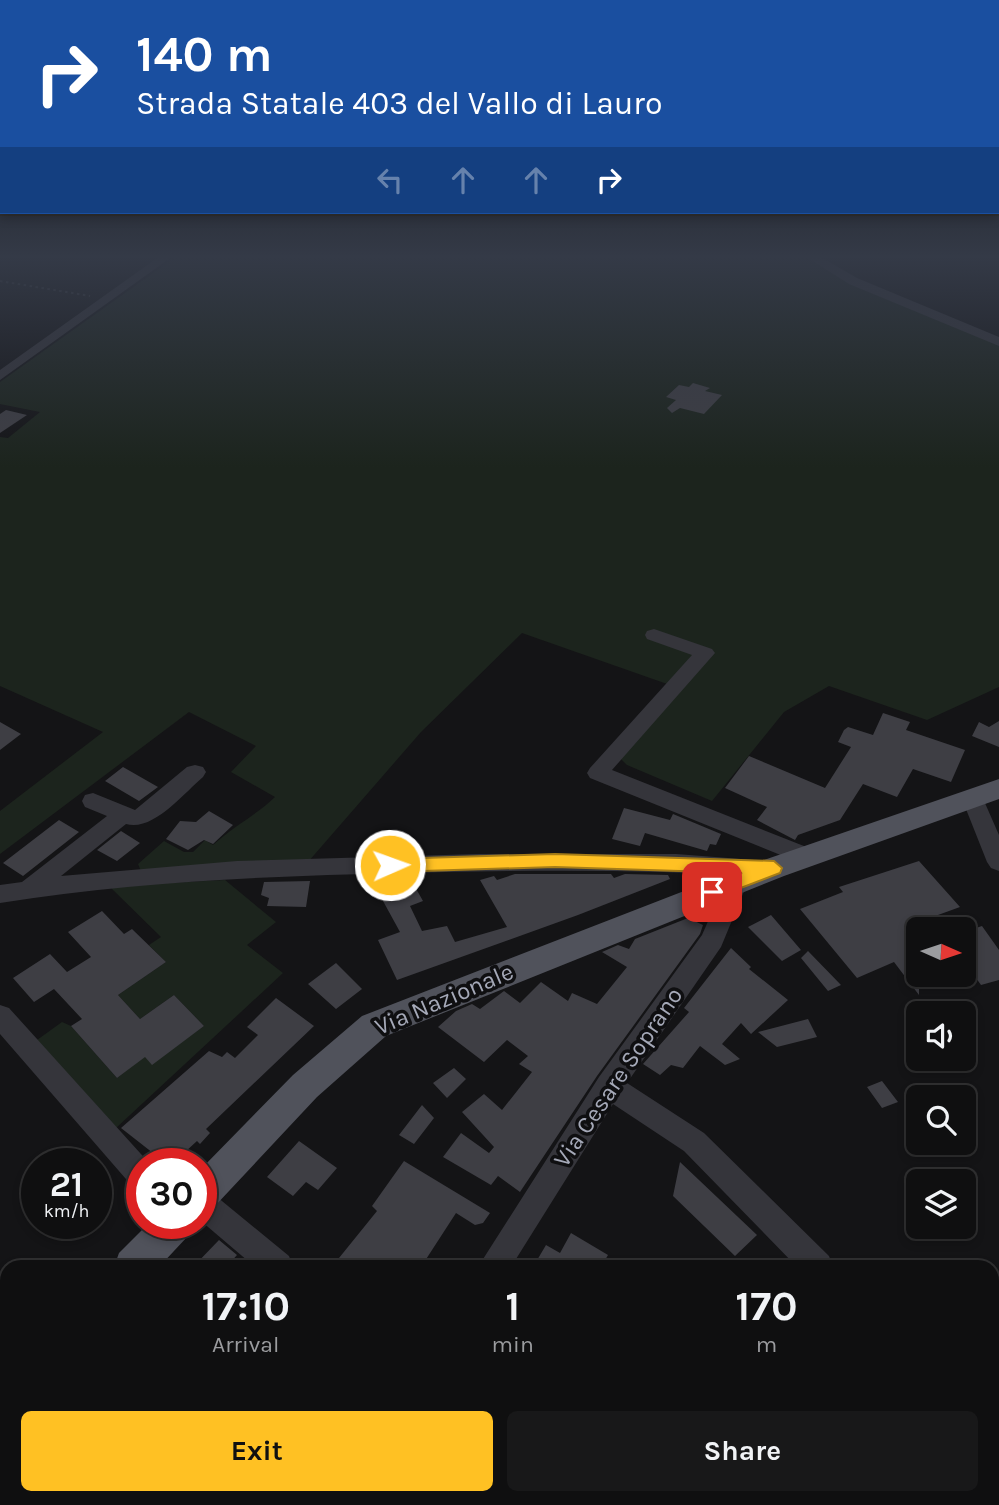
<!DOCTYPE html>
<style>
:root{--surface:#0f0f10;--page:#181819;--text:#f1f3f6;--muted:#9b9c9f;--line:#2f2f30;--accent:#ffc123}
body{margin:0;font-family:Karla,sans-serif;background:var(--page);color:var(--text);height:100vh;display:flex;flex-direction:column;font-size:26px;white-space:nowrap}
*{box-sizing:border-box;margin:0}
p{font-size:23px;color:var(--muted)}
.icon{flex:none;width:38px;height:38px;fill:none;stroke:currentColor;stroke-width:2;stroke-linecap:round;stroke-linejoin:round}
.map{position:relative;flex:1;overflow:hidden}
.side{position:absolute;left:0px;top:1260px;width:999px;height:245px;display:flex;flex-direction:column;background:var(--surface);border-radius:21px 21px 0 0;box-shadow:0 4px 10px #0003,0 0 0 2px var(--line)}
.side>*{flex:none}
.banner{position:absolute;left:0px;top:0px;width:999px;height:214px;box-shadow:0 4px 10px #0003,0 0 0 2px var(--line);background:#1a4fa0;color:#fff;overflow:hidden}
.needle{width:46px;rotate:93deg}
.fabs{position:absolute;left:906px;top:917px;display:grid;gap:14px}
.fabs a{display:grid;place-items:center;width:70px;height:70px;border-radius:10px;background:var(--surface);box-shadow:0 4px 10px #0003,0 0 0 2px var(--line);font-size:35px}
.speed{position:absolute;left:21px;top:1148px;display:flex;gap:14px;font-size:35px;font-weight:700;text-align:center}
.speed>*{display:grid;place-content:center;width:91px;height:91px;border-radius:50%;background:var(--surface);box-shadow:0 4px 10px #0003,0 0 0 2px var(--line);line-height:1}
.speed small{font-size:18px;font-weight:400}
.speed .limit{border:10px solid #d22;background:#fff;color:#111}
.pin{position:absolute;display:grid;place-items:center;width:60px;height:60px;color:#fff;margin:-30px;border-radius:14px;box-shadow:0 4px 10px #0006}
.me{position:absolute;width:77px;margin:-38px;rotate:88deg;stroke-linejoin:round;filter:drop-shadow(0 0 5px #0008)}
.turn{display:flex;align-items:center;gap:24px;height:147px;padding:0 21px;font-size:32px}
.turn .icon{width:91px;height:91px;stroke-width:2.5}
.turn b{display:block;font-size:49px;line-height:60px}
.lanes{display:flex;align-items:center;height:66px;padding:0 21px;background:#0003;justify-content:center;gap:35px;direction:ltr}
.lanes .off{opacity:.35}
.eta{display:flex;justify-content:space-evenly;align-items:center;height:119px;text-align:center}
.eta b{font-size:42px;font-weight:700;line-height:49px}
.primary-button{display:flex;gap:14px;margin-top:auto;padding:14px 21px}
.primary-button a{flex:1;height:80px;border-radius:10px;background:var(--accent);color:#111;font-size:28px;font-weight:700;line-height:80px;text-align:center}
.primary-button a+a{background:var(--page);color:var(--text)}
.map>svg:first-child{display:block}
.green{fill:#1c241d}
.building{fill:#3e3e44}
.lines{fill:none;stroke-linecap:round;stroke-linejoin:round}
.path-far1{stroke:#3b3c43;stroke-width:2;stroke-dasharray:2.5 3.5;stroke-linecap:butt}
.path{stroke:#3b3c43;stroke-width:3.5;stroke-dasharray:5 8;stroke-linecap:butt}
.minor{fill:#35353b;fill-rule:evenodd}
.major{fill:#50525b;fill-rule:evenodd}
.route{fill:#ffc123;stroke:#a67d17;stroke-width:2}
.labels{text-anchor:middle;stroke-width:7;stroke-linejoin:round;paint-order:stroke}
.near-street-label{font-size:24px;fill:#a5a9b8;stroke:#0f0f11}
</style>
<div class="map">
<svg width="999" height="1505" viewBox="0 0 999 1505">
<rect width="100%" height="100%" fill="#141416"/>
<path class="green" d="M177,256H807L852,281L999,343V687L927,720L829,686L784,712L712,801L627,765L620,758L670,685L522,633L421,732L308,862L141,871L138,864L164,841L184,852H193L205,840L213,845C235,825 255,816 275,797L231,772L256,746L189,712L0,854V811L103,732L0,686V437L8,438L40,412L0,404V382Z
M225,880L276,922L247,945L283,973L116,1128L37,1040L62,1022L71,1026L117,1078L135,1064L140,1051L152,1064L204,1026L174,995L140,1019L118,995L166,962L149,945L161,937L109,886Z"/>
<path class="building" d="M693,383L710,388L705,391L722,395L704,414L680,408L672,413L667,408L676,400L666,397L679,385L689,387Z
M6,410L27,415L0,433V414Z
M883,713L910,722L906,730L965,750L951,782L913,769L897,797L863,784L840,820L798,835L795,840L757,820L767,807L725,788L749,756L825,788L851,747L838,742L844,730L848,727L873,735Z
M999,721V747L972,736L979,722L989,727Z
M0,722L21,734L0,750Z
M123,767L158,787L139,801L105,781Z
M624,808L670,820L673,814L721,834L716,845L710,844L707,851L645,833L640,846L612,839Z
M209,811L233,825L213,844L204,840L188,850L166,839L180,821L196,822Z
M59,820L79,832L23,876L3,863Z
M121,831L140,843L117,861L97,850Z
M919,861L960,907L916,923L919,926V975L954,977L919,989V995L894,962L857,978L800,909L843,892L839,887Z
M515,874H611L614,878L625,874L668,875L670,879L578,915L397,980L378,940L400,932L377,890L410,878L423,901L410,906L422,931L447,926L455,942L507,927L480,880L494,876L497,880Z
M310,881L306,907L267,906L269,898L261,895L264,882Z
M102,911L124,934L132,929L166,962L118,995L140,1019L174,995L204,1026L152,1065L145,1057L117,1078L71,1026L82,1019L54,989L34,1002L13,978L50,954L67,972L91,957L68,932Z
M771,915L801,950L782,961L748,927Z
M688,918L703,925L700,934L597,1076L520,1192L498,1176L491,1185L443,1157L461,1133L489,1153L494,1147L462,1112L484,1094L502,1110L532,1072L519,1064L528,1056L507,1040L484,1062L438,1027L456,1011L472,1004L480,1009L504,991L520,1003L541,982L568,1001L572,993L597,1004L627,967L602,952L618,945L629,949L635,939Z
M982,926L999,950V980L981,985L971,971L964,973V932Z
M731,948L751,967L749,969L788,1000L751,1034L741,1023L722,1044L740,1059L725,1065L700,1046L683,1068L671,1065L660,1075L643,1064L689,1012L684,1008Z
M808,951L841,985L828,991L801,958Z
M336,963L362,989L336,1009L308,984Z
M276,998L314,1026L206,1129L210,1133L200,1144L197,1141L172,1164H167L121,1128L209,1051L222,1057L227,1052L235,1058L258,1035L247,1027Z
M808,1019L817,1037L777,1047L758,1032Z
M454,1068L466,1079L447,1098L433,1083Z
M882,1081L898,1102L882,1108L867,1087Z
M422,1105L434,1118L414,1144L399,1135Z
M299,1141L337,1168L318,1190L306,1182L293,1196L267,1177Z
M404,1161L490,1213L483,1223L475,1225L456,1213L421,1267H351L339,1258L377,1211L372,1206Z
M680,1162L757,1235L735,1256L673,1196Z
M571,1233L608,1255L601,1267H533L546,1245L560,1253Z
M219,1240L237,1255L226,1267H193Z"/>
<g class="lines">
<path class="path-far1" d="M0,281L90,296"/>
<path class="path" d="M757,1498L761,1505"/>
<path class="minor" d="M160,256H173L0,380V370Z
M805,256H819L857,278L999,337V346L849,284Z
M654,629L712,649L715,653L612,770L814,850L817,856L814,862L806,865L798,862L590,778L587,773L590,768L692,655L647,639L645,635L647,631Z
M195,765L203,767L206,772L203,777C184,793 153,832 126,824L61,876L237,861L479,854H676L782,862L786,868L782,874L774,877C650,869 526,870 402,873C268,876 133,882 0,903V885L22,882L107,816L85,807L82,801L85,795L93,793L135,810L187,767Z
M973,791L981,794L999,835V871L991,868L987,862L962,799L965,794Z
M735,875L743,878L747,884L721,947L627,1083L704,1133L829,1256L833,1267H797L684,1151L613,1104L511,1267H478L599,1077L702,935L727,878Z
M0,1005L9,1008L150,1164H142V1190L132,1186L0,1034Z
M201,1188L211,1192L289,1256L293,1267H255L201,1221Z
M992,1429L999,1432V1470L992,1467Z
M273,1498H313L310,1505H270Z
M447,1498H484L487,1505H450Z"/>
<path class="major" d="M999,779V799L784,876L386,1036L317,1097L214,1207L201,1212V1169L293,1075L362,1016L764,860Z
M149,1223H194L188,1236L159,1267H114L119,1253Z
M7,1380V1426L0,1429V1383Z"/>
</g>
<linearGradient id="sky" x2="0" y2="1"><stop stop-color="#0b0b0c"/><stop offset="0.55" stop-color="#343a47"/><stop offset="1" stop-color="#343a47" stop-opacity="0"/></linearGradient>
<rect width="999" height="467" fill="url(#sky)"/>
<path class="route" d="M555,854L774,861L782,868L780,873L712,899L706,897L703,892L706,887L742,873L555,867L390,872L381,865L390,859Z"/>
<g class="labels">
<g class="near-street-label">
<text transform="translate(444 999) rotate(-23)" y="8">Via Nazionale</text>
<text transform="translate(618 1077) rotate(-56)" y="8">Via Cesare Soprano</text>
</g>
</g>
</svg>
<div class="fabs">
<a><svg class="needle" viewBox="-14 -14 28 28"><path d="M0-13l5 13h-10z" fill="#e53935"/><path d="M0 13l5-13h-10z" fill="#9b9c9f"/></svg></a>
<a><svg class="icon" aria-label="sound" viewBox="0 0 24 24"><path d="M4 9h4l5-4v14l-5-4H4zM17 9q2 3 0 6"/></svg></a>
<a><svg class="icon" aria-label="search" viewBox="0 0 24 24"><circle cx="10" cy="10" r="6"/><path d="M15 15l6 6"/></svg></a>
<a><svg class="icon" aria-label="layers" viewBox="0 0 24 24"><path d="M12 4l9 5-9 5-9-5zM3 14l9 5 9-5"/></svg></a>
</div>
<div class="speed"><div>21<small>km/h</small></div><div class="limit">30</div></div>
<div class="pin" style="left:712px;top:892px;background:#d93025"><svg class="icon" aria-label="arrive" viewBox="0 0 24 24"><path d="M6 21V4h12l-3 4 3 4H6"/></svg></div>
<svg class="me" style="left:390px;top:865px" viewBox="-20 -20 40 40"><circle r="17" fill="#ffc123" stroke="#fff" stroke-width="3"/><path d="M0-11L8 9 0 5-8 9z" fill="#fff"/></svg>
<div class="banner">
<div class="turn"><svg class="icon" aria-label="right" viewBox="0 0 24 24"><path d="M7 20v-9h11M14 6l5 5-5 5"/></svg><div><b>140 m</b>Strada Statale 403 del Vallo di Lauro</div></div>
<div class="lanes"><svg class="icon off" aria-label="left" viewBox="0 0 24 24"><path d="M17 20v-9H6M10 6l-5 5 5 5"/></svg><svg class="icon off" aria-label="ahead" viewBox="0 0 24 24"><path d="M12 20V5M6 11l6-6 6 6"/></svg><svg class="icon off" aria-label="ahead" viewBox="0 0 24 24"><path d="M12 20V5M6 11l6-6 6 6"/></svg><svg class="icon" aria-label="right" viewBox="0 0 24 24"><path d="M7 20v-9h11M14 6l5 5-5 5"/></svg></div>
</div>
<section class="side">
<div class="eta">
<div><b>17:10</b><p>Arrival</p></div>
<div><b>1</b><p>min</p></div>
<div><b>170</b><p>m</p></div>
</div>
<div class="primary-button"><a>Exit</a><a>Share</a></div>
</section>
</div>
